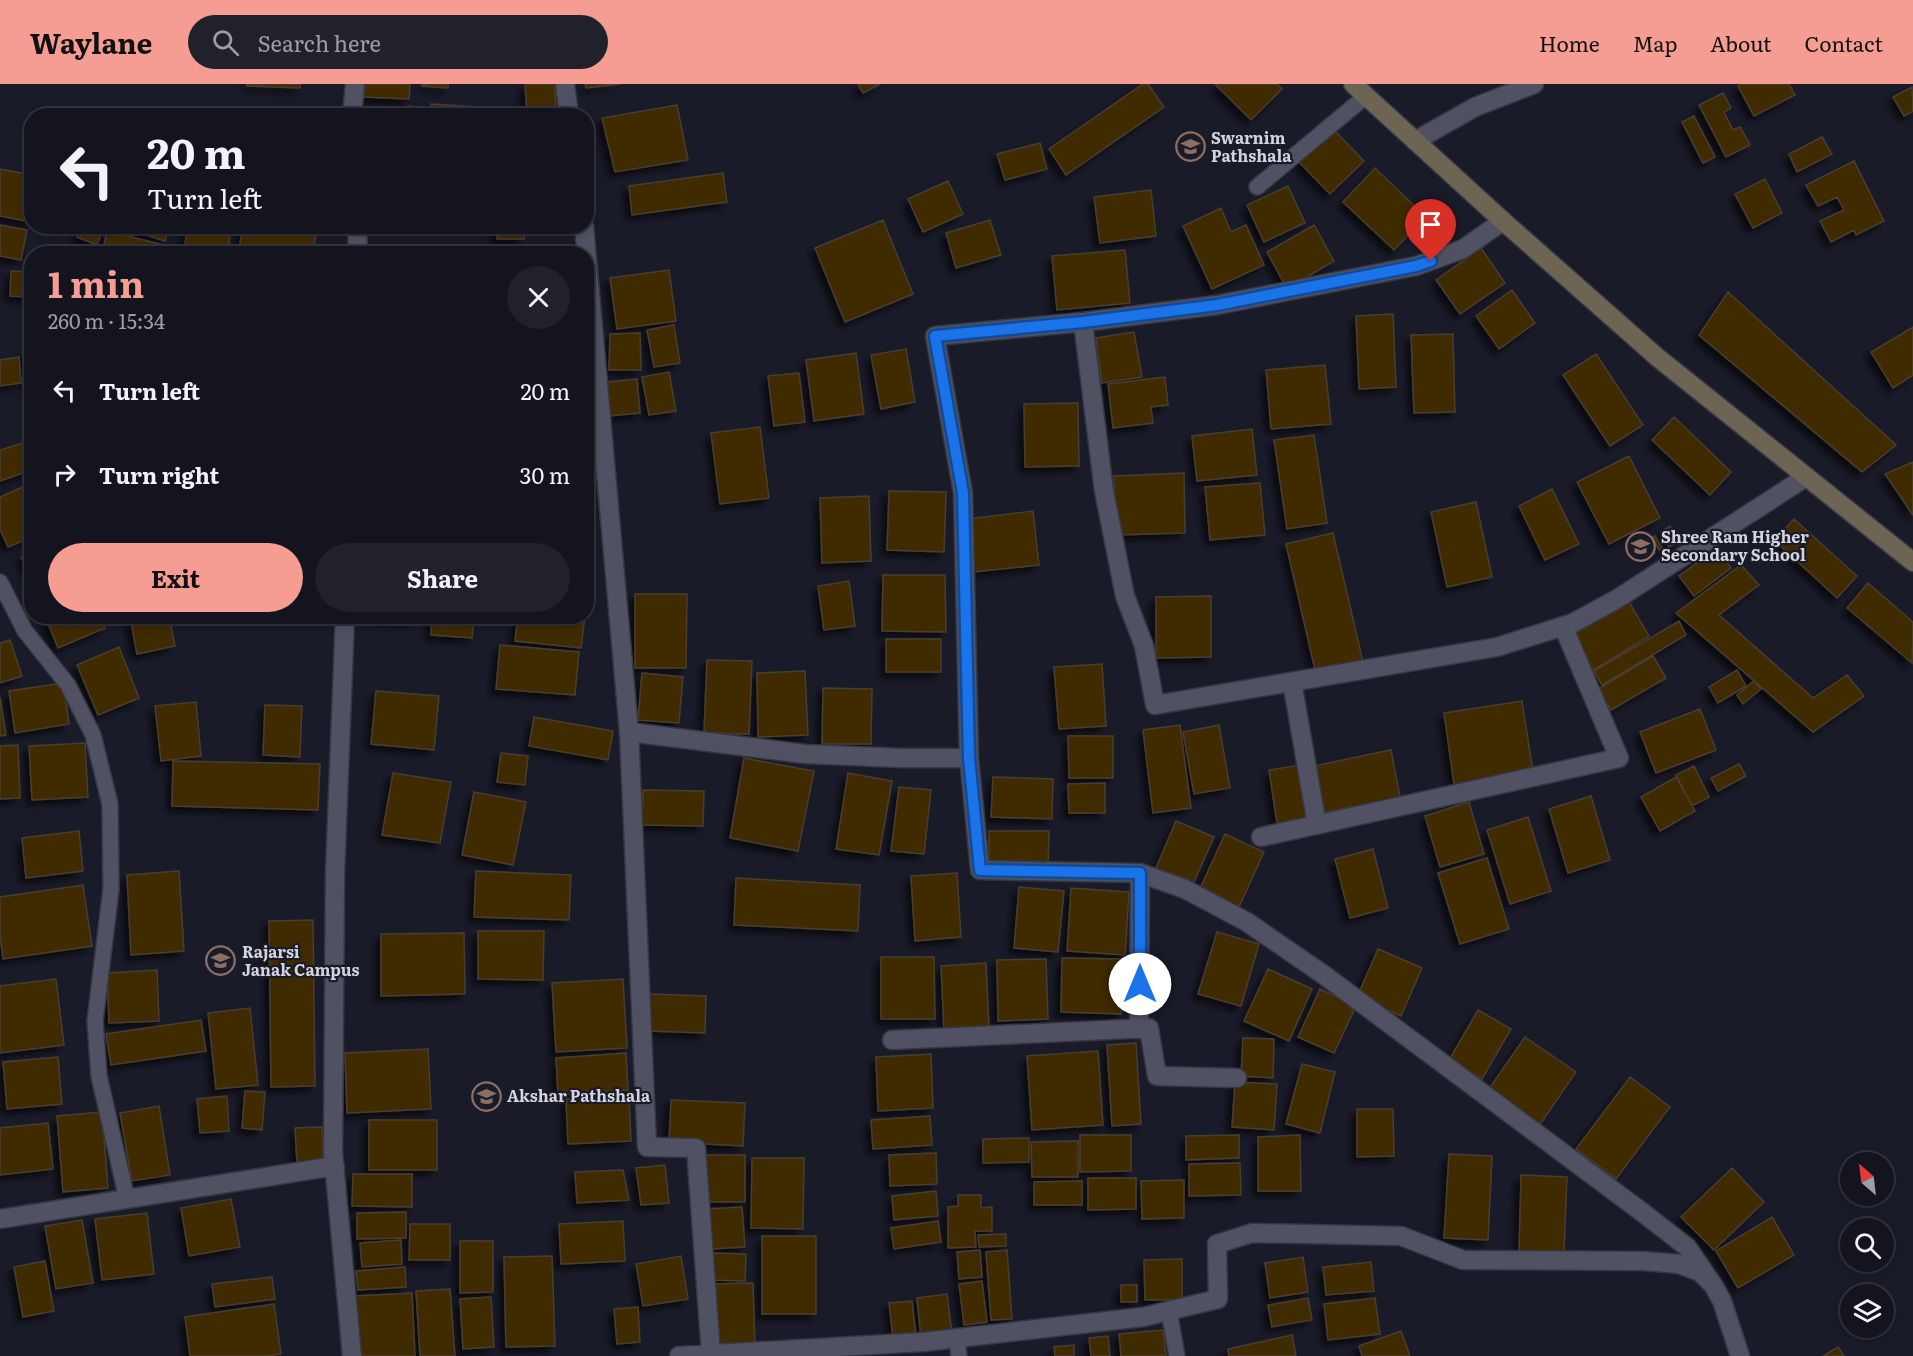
<!DOCTYPE html>
<meta charset="utf-8">
<style>
:root{--surface:#14141f;--page:#21212c;--text:#f1f3f6;--muted:#9d9ea4;--line:#33333d;--accent:#f59c93}
body{margin:0;font-family:Literata,serif;background:var(--page);color:var(--text);height:100vh;display:flex;flex-direction:column;font-size:22px;white-space:nowrap}
*{box-sizing:border-box;margin:0}
p{font-size:20px;color:var(--muted)}
.icon{flex:none;width:33px;height:33px;fill:none;stroke:currentColor;stroke-width:2;stroke-linecap:round;stroke-linejoin:round}
.map{position:relative;flex:1;overflow:hidden}
.side{position:absolute;left:24px;top:162px;width:570px;height:378px;display:flex;flex-direction:column;background:var(--surface);border-radius:24px;box-shadow:0 3px 9px #0003,0 0 0 2px var(--line)}
.side>*{flex:none}
.guide{position:absolute;left:24px;top:24px;width:570px;height:126px;border-radius:24px;box-shadow:0 3px 9px #0003,0 0 0 2px var(--line);background:#14141f;color:var(--text);overflow:hidden}
.needle{width:39px;rotate:332deg}
.fabs{position:absolute;left:1840px;top:1068px;display:grid;gap:12px}
.fabs a{display:grid;place-items:center;width:54px;height:54px;border-radius:50%;background:var(--surface);box-shadow:0 3px 9px #0003,0 0 0 2px var(--line);font-size:30px}
.pin{position:absolute;display:grid;place-items:center;width:51px;height:51px;color:#fff;margin:-62px -26px;border-radius:50% 50% 50% 0;rotate:-45deg;box-shadow:0 0 6px #0007}
.pin .icon{rotate:45deg}
.me{position:absolute;width:66px;margin:-33px;rotate:0deg;stroke-linejoin:round;filter:drop-shadow(0 0 4px #0008)}
.turn{display:flex;align-items:center;gap:21px;height:126px;padding:0 24px;font-size:27px}
.turn .icon{width:78px;height:78px;stroke-width:2.5}
.turn b{display:block;font-size:42px;line-height:51px}
.round{display:grid;place-items:center;flex:none;width:63px;height:63px;border-radius:32px;background:var(--page)}
.headline{display:flex;align-items:center;justify-content:space-between;height:102px;padding:0 24px}
h1{font-size:36px;font-weight:700;line-height:45px;color:var(--accent)}
.primary-button{display:flex;gap:12px;margin-top:auto;padding:12px 24px}
.primary-button a{flex:1;height:69px;border-radius:36px;background:var(--accent);color:#111;font-size:24px;font-weight:700;line-height:69px;text-align:center}
.primary-button a+a{background:var(--page);color:var(--text)}
ul{padding:0;list-style:none}
li{display:flex;align-items:center;gap:18px;height:84px;padding:0 24px}
li div{flex:1}
li b{display:block;font-size:22px}
li em{font-style:normal}
header{display:flex;align-items:center;gap:36px;box-sizing:border-box;height:84px;padding:0 30px;background:var(--accent);color:#111}
header strong{font-size:28px}
nav{display:flex;gap:33px;margin-inline-start:auto;font-size:21px}
.search{width:420px;height:54px;background:var(--page);display:flex;align-items:center;gap:15px;box-sizing:border-box;padding:0 21px;border-radius:33px;color:var(--muted);font-size:22px}
.map>svg:first-child{display:block}
.building{fill:#3f2906;stroke:#493e2f;stroke-width:1.5;filter:url(#shadow)}
.lines{fill:none;stroke-linecap:round;stroke-linejoin:round}
.lane-casing{stroke:#373743;stroke-width:18}
.street-casing{stroke:#373743;stroke-width:21}
.secondary-casing{stroke:#373743;stroke-width:21}
.lane{stroke:#505263;stroke-width:15}
.street{stroke:#505263;stroke-width:18}
.secondary{stroke:#6c6554;stroke-width:18}
.route-casing{stroke:#114b97;stroke-width:15}
.route{stroke:#1a73e8;stroke-width:10}
.labels{text-anchor:middle;stroke-width:4.5;stroke-linejoin:round;paint-order:stroke}
.poi-label{font-size:16px;font-weight:bold;fill:#d3d4de;stroke:#1a1b29;text-anchor:start}
</style>
<header>
<strong>Waylane</strong>
<div class="search"><svg class="icon" aria-label="search" viewBox="0 0 24 24"><circle cx="10" cy="10" r="6"/><path d="M15 15l6 6"/></svg>Search here</div>
<nav><a>Home</a><a>Map</a><a>About</a><a>Contact</a></nav>
</header>
<div class="map">
<svg width="1913" height="1272" viewBox="0 0 1913 1272">
<defs>
<filter id="shadow"><feDropShadow dx="-5.5" dy="5.5" stdDeviation="3" flood-color="#0009"/></filter>
</defs>
<rect width="100%" height="100%" fill="#1a1b29"/>
<path class="building" d="M247,0H300V4L247,2Z
M365,0H410L409,15L364,13Z
M422,0H448V4L422,2Z
M525,0H555L556,32H527Z
M585,0H621L586,4Z
M858,0H880L863,9Z
M1143,0H1148L1164,23L1066,91L1049,65Z
M1215,0H1277L1282,5L1251,36Z
M1742,0H1789L1795,11L1754,32L1738,2Z
M1912,3L1913,27L1904,32L1893,13Z
M1723,9L1731,24L1724,28L1733,46L1740,43L1750,61L1726,73L1699,21Z
M431,20L478,23L477,32H430Z
M677,21L688,76L615,88L602,34Z
M412,22L413,32H369V26Z
M1694,32L1715,73L1703,79L1682,38Z
M1333,45L1364,77L1330,110L1299,78Z
M1822,53L1832,70L1797,88L1789,70Z
M1040,59L1047,85L1005,96L997,70Z
M1854,77L1884,137L1856,151L1854,146L1831,158L1820,137L1844,126L1837,113L1818,122L1806,101Z
M1375,84L1426,133L1394,166L1343,118Z
M0,85L32,91L31,138L0,132Z
M723,89L727,118L632,131L629,102Z
M1765,95L1782,129L1753,144L1735,110Z
M948,97L963,130L923,148L908,115Z
M1288,102L1305,139L1264,158L1247,121Z
M1151,106L1156,152L1100,159L1094,113Z
M1221,124L1231,148L1246,141L1264,181L1212,205L1183,142Z
M883,136L913,210L845,238L815,164Z
M990,136L1001,171L956,184L946,149Z
M0,141L27,146L21,176L0,172Z
M1314,141L1334,177L1287,205L1267,168Z
M82,142H104L97,161L77,153Z
M117,142H169L165,157Z
M243,142H295L317,147L312,170H238Z
M497,142H524V155H497Z
M188,144L230,152L227,170H183Z
M107,147L164,161L162,170H102Z
M1481,164L1505,199L1460,230L1436,196Z
M1125,166L1130,219L1057,226L1052,172Z
M545,167L546,170H509Z
M669,186L676,237L617,245L610,194Z
M11,187L32,188V213L10,212Z
M1512,206L1535,239L1499,265L1476,232Z
M1728,208L1896,361L1862,388L1699,251Z
M1393,230L1396,303L1359,305L1356,232Z
M674,241L680,279L654,283L647,246Z
M1913,243V291L1893,304L1871,268Z
M1134,248L1142,293L1102,299L1096,254Z
M640,249L641,286H609L610,250Z
M1453,250L1455,328L1414,329L1411,251Z
M906,265L915,318L881,325L871,271Z
M32,267V299H25L23,268Z
M856,269L864,330L814,337L806,276Z
M1596,270L1643,341L1610,362L1563,291Z
M19,273L21,299L0,302V276Z
M1325,281L1331,340L1271,345L1266,286Z
M669,288L676,327L649,331L642,293Z
M799,289L805,338L774,342L768,292Z
M1165,293L1168,321L1151,323L1153,339L1113,344L1108,300Z
M637,295L640,329L609,332L607,298Z
M1078,319L1079,382L1025,383L1024,320Z
M1674,333L1731,388L1710,411L1652,356Z
M760,343L769,414L720,420L711,349Z
M1252,345L1257,391L1197,397L1192,352Z
M1314,351L1327,439L1287,445L1274,356Z
M32,356V386L0,397V366Z
M1629,372L1660,434L1609,460L1577,398Z
M1913,378V431L1885,390Z
M1184,389L1185,449L1116,451L1114,392Z
M32,399V453L8,463L0,445V413Z
M1260,399L1265,451L1210,456L1205,403Z
M1552,405L1579,460L1545,476L1519,422Z
M889,407L946,408L944,468L887,466Z
M869,412L871,477L822,479L820,414Z
M1476,418L1492,493L1447,503L1431,428Z
M1033,427L1039,481L974,488L968,435Z
M1794,435L1857,492L1837,514L1774,456Z
M1670,442L1679,458L1669,463L1661,448Z
M1333,449L1363,578L1316,590L1286,460Z
M1655,452L1662,464L1659,466L1652,453Z
M1649,458L1655,469L1649,472L1643,461Z
M1717,465L1731,484L1694,512L1679,492Z
M32,468V494L21,473Z
M1741,481L1759,501L1719,531L1813,614L1847,591L1864,612L1813,648L1676,529Z
M883,491H945L946,548L882,547Z
M849,497L855,542L824,546L818,502Z
M1868,499L1913,538L1912,579L1847,524Z
M635,510H687L686,584H635Z
M1211,512V573L1156,574V513Z
M1629,518L1649,552L1592,587L1571,552Z
M45,532H100L105,544L58,564Z
M130,532H169L175,562L137,570Z
M368,532H413L412,538Z
M432,532H474L472,554L431,551Z
M518,532H585L581,564L515,557Z
M1679,537L1686,551L1602,601L1594,587Z
M886,555H941V588H886Z
M10,556L22,592L0,599V559Z
M500,561L579,568L575,611L496,605Z
M119,563L139,614L98,631L77,581Z
M1653,572L1666,594L1611,626L1598,605Z
M707,576L752,577L749,650L704,649Z
M1102,580L1106,642L1059,645L1054,583Z
M1737,586L1746,602L1718,619L1709,603Z
M805,587L808,651L758,653L757,589Z
M642,589L683,593L679,639L638,636Z
M1754,597L1761,605L1743,620L1737,611Z
M63,599L69,640L15,649L9,607Z
M823,604L872,605L871,660H822Z
M376,607L439,612L434,666L371,660Z
M0,613L6,651L0,652Z
M1522,617L1533,688L1454,700L1444,629Z
M196,618L201,672L161,677L155,622Z
M265,621L302,622L300,673L263,671Z
M1700,625L1716,666L1656,689L1640,648Z
M534,633L613,647L608,676L529,662Z
M1180,641L1191,724L1153,729L1143,646Z
M1219,641L1230,704L1194,710L1183,648Z
M1068,652H1113V694H1069Z
M85,659L88,713L32,716L29,662Z
M18,661L20,714L0,715V662Z
M1391,666L1400,713L1318,730L1309,683Z
M501,669L528,672L525,701L497,698Z
M744,674L814,687L798,767L730,754Z
M173,677L320,680L318,726L172,722Z
M1739,680L1746,692L1718,707L1711,694Z
M1300,681L1308,735L1277,739L1269,686Z
M1694,682L1709,713L1692,722L1676,691Z
M393,689L451,698L440,759L382,751Z
M848,689L892,697L879,771L836,765Z
M993,693L1053,695L1052,735L991,733Z
M1676,693L1695,727L1660,747L1641,713Z
M1105,699V729H1069L1068,700Z
M899,703L931,706L924,770L891,767Z
M643,706L704,707L703,742L642,741Z
M474,708L526,718L513,781L462,771Z
M1591,712L1610,776L1568,789L1549,725Z
M1469,718L1484,770L1440,783L1425,732Z
M1528,733L1551,807L1510,820L1487,746Z
M1176,737L1214,753L1192,802L1155,786Z
M79,747L83,787L26,794L22,754Z
M989,747H1049L1048,784H989Z
M1225,750L1264,768L1238,825L1199,807Z
M1373,765L1388,824L1350,834L1335,775Z
M1487,774L1509,845L1460,860L1438,789Z
M179,787L184,867L131,871L127,791Z
M476,787L571,791L569,836L474,833Z
M957,789L961,853L915,857L911,792Z
M736,794L860,801L858,847L734,841Z
M83,801L92,862L3,875L0,851V813Z
M1019,803L1064,807L1058,868L1014,864Z
M1071,804L1129,808L1125,871L1067,867Z
M313,836L315,1002L271,1003L269,837Z
M478,847H544L543,896L478,895Z
M1217,848L1259,860L1241,922L1198,910Z
M464,849L465,910L381,912V850Z
M1378,865L1422,884L1401,932L1357,913Z
M881,873H934L935,935H881Z
M1062,874L1123,875L1121,930L1061,928Z
M1046,875L1048,935L998,937L997,876Z
M986,879L989,945L944,947L941,882Z
M1268,885L1312,905L1289,957L1244,937Z
M157,886L159,937L109,939L107,889Z
M56,895L64,961L0,969V902Z
M623,895L627,964L556,968L552,899Z
M1320,905L1356,922L1334,969L1298,953Z
M650,910L706,912L705,949L648,947Z
M250,924L258,1001L216,1005L208,929Z
M1478,926L1511,945L1482,995L1449,976Z
M201,936L206,967L111,981L106,950Z
M1525,953L1576,988L1537,1045L1486,1009Z
M1243,954L1274,955L1273,994L1241,992Z
M1136,959L1141,1040L1112,1042L1107,961Z
M428,965L431,1025L347,1029L345,969Z
M1098,967L1103,1041L1032,1046L1027,972Z
M626,969L628,1006L558,1011L556,974Z
M931,970L933,1024L878,1027L876,973Z
M58,973L62,1020L7,1025L3,978Z
M1302,980L1335,988L1320,1049L1286,1040Z
M1630,993L1670,1023L1616,1095L1576,1065Z
M1235,998L1277,1000L1274,1046L1232,1043Z
M245,1007L265,1008L262,1046L242,1044Z
M227,1012L229,1047L200,1049L197,1015Z
M629,1012L631,1057L568,1060L566,1015Z
M671,1016L745,1019L743,1062L669,1058Z
M159,1022L170,1091L132,1097L120,1029Z
M1357,1025H1393L1394,1072L1357,1073Z
M102,1028L108,1104L63,1108L57,1032Z
M930,1032L932,1061L873,1065L871,1036Z
M369,1036H437V1086H369Z
M48,1039L53,1085L0,1091V1044Z
M322,1043L323,1077L297,1079L295,1044Z
M1080,1051H1131V1087L1080,1088Z
M1239,1051V1074L1186,1076V1052Z
M1300,1051L1301,1107H1258V1053Z
M1029,1054V1078L983,1079V1055Z
M1078,1057V1093H1032L1031,1058Z
M936,1069L937,1100L890,1102L889,1071Z
M1449,1070L1492,1072L1488,1156L1444,1154Z
M704,1071H745V1118H704Z
M752,1074H804L803,1145L751,1144Z
M1240,1079L1241,1111L1189,1112V1080Z
M665,1081L669,1119L641,1121L636,1084Z
M1732,1084L1764,1118L1714,1166L1681,1133Z
M623,1086L629,1116L577,1119L575,1088Z
M353,1090H412V1123L352,1122Z
M1521,1091L1567,1093L1564,1170L1519,1169Z
M1088,1094H1136V1125L1088,1126Z
M1184,1096V1134L1142,1135L1141,1097Z
M1082,1097V1121H1034V1098Z
M936,1107L938,1132L894,1136L892,1112Z
M958,1111H981V1124L992,1123V1147H975L976,1163L948,1164V1123L958,1122Z
M231,1115L240,1163L189,1172L181,1124Z
M742,1123L745,1163L710,1165L707,1125Z
M406,1128V1154L357,1155V1129Z
M147,1129L154,1190L102,1196L95,1135Z
M1772,1133L1794,1171L1738,1204L1716,1167Z
M82,1136L93,1199L56,1205L45,1142Z
M623,1137L625,1177L561,1180L559,1140Z
M938,1137L941,1158L894,1165L891,1144Z
M410,1140H450V1176H409Z
M1006,1150V1162L979,1163L978,1151Z
M762,1152H816V1230H762Z
M401,1156L402,1180L362,1183L360,1159Z
M460,1157H493V1208L460,1209Z
M980,1166L982,1193L959,1195L957,1168Z
M1007,1166L1012,1235L991,1236L986,1168Z
M711,1169L746,1170L745,1197L710,1196Z
M552,1172L555,1262L506,1263L504,1173Z
M681,1172L688,1215L643,1222L636,1180Z
M1303,1173L1308,1208L1270,1214L1265,1179Z
M1182,1175V1216H1145L1144,1176Z
M45,1177L54,1227L23,1233L14,1183Z
M1371,1178L1374,1207L1326,1211L1323,1183Z
M405,1183L406,1203L358,1206L356,1187Z
M272,1193L275,1215L215,1223L212,1200Z
M982,1197L987,1238L964,1241L959,1200Z
M753,1199L755,1263L714,1265L712,1200Z
M1121,1201H1137V1218H1121Z
M450,1205L455,1272H420L416,1207Z
M412,1209L415,1272H359L356,1212Z
M947,1210L952,1250L921,1254L917,1214Z
M491,1213L494,1263L463,1265L460,1215Z
M1308,1214L1312,1236L1272,1243L1268,1221Z
M1375,1214L1380,1250L1328,1256L1324,1220Z
M912,1217L916,1252L893,1254L889,1219Z
M274,1220L281,1270L265,1272H190L185,1233Z
M638,1223L640,1258L617,1260L614,1225Z
M1163,1246L1166,1272H1121L1119,1250Z
M1401,1247L1410,1272H1362L1359,1262Z
M1292,1251L1296,1272H1229L1228,1265Z
M1108,1252L1110,1272H1091L1089,1254Z
M1074,1261V1272H1055L1054,1263Z
M1838,1263L1844,1272H1823Z"/>
<g class="lines">
<defs>
<path id="lane" d="M1257,103L1366,12
M0,498L25,547L68,601L93,651L110,720L111,805L95,937L99,992L127,1115
M1169,1227L1177,1272
M957,1254L959,1272"/>
<path id="street" d="M565,0L569,32
M352,32L355,0
M1415,57L1475,23L1534,0
M1503,137L1463,165L1416,182L1217,221L1083,238L935,252L963,409L969,674L980,786L1140,789L1185,805L1247,838L1324,891L1642,1128L1687,1163L1713,1201
M357,142L358,170
M584,142L629,648L647,1063L696,1064L711,1270
M1083,238L1104,407L1125,512L1144,562L1155,621L1497,563L1573,539L1617,515L1806,393
M345,532L335,789L333,1068L352,1272
M1292,598L1317,741
M629,648L805,670L901,674H969
M1261,753L1619,674L1563,542
M1139,945L1140,789
M892,956L1149,944L1157,992L1237,994
M0,1135L335,1082
M679,1272L923,1258L1143,1233L1218,1215L1217,1160L1252,1149L1401,1152L1463,1176L1644,1177L1679,1180L1700,1188L1713,1201L1722,1217L1740,1272"/>
<path id="secondary" d="M1353,0L1503,137L1657,273L1913,478"/>
</defs>
<use href="#lane" class="lane-casing"/>
<use href="#street" class="street-casing"/>
<use href="#secondary" class="secondary-casing"/>
<use href="#lane" class="lane"/>
<use href="#street" class="street"/>
<use href="#secondary" class="secondary"/>
</g>
<g class="lines">
<defs>
<path id="route" d="M1140,900V789L980,786L969,674L963,409L935,252L1083,238L1217,221L1416,182L1431,177"/>
</defs>
<use href="#route" class="route-casing"/>
<use href="#route" class="route"/>
</g>
<defs>
<symbol id="school-ring" viewBox="-11 -11 22 22"><circle r="9.5" fill="#1a1b29" stroke="#8d6e63" stroke-width="1.5"/><path d="M0-5L7-2L0 1L-7-2ZM-4 1L0 2.5L4 1V4Q0 6-4 4Z" fill="#8d6e63"/></symbol>
<symbol id="university-ring" viewBox="-11 -11 22 22"><circle r="9.5" fill="#1a1b29" stroke="#8d6e63" stroke-width="1.5"/><path d="M0-5L7-2L0 1L-7-2ZM-4 1L0 2.5L4 1V4Q0 6-4 4Z" fill="#8d6e63"/></symbol>
</defs>
<g fill-rule="evenodd">
<use href="#school-ring" x="1174" y="46" width="33" height="33"/>
<use href="#school-ring" x="1624" y="446" width="33" height="33"/>
<use href="#university-ring" x="204" y="860" width="33" height="33"/>
<use href="#school-ring" x="470" y="996" width="33" height="33"/>
</g>
<g class="labels">
<g class="poi-label">
<text x="1211" y="60">Swarnim<tspan x="1211" dy="18">Pathshala</tspan></text>
<text x="1661" y="459">Shree Ram Higher<tspan x="1661" dy="18">Secondary School</tspan></text>
<text x="242" y="874">Rajarsi<tspan x="242" dy="18">Janak Campus</tspan></text>
<text x="507" y="1018">Akshar Pathshala</text>
</g>
</g>
</svg>
<div class="fabs">
<a><svg class="needle" viewBox="-14 -14 28 28"><path d="M0-13l5 13h-10z" fill="#e53935"/><path d="M0 13l5-13h-10z" fill="#9d9ea4"/></svg></a>
<a><svg class="icon" aria-label="search" viewBox="0 0 24 24"><circle cx="10" cy="10" r="6"/><path d="M15 15l6 6"/></svg></a>
<a><svg class="icon" aria-label="layers" viewBox="0 0 24 24"><path d="M12 4l9 5-9 5-9-5zM3 14l9 5 9-5"/></svg></a>
</div>
<div class="pin" style="left:1431px;top:177px;background:#d93025"><svg class="icon" aria-label="arrive" viewBox="0 0 24 24"><path d="M6 21V4h12l-3 4 3 4H6"/></svg></div>
<svg class="me" style="left:1140px;top:900px" viewBox="-20 -20 40 40"><circle r="19" fill="#fff"/><path d="M0-13L10 11 0 6-10 11z" fill="#1a73e8"/></svg>
<div class="guide">
<div class="turn"><svg class="icon" aria-label="left" viewBox="0 0 24 24"><path d="M17 20v-9H6M10 6l-5 5 5 5"/></svg><div><b>20 m</b>Turn left</div></div>
</div>
<section class="side">
<div class="headline"><div><h1>1 min</h1><p>260 m · 15:34</p></div><a class="round"><svg class="icon" aria-label="close" viewBox="0 0 24 24"><path d="M6 6l12 12M18 6L6 18"/></svg></a></div>
<ul>
<li><svg class="icon" aria-label="left" viewBox="0 0 24 24"><path d="M17 20v-9H6M10 6l-5 5 5 5"/></svg><div><b>Turn left</b></div><em>20 m</em></li>
<li><svg class="icon" aria-label="right" viewBox="0 0 24 24"><path d="M7 20v-9h11M14 6l5 5-5 5"/></svg><div><b>Turn right</b></div><em>30 m</em></li>
</ul>
<div class="primary-button"><a>Exit</a><a>Share</a></div>
</section>
</div>
